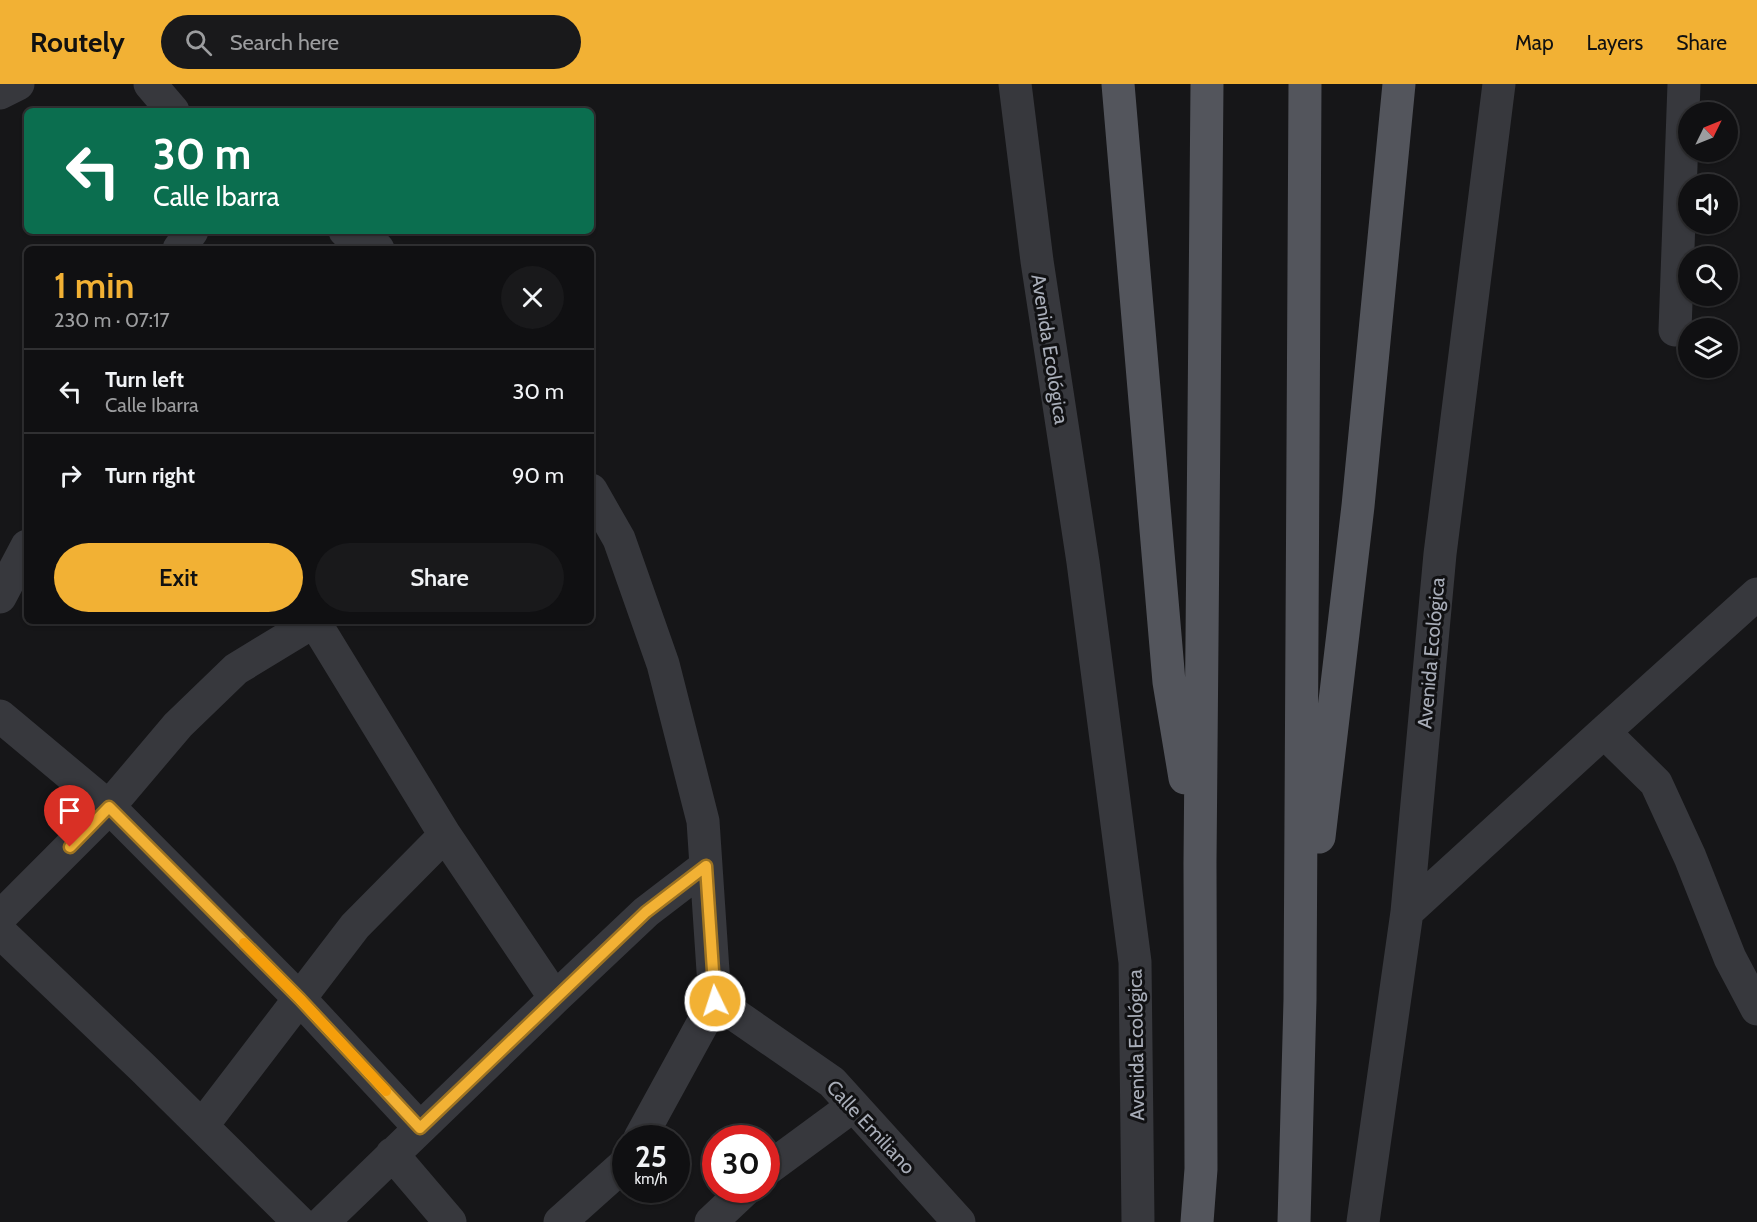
<!DOCTYPE html>
<meta charset="utf-8">
<style>
:root{--surface:#101012;--page:#19191b;--text:#f1f3f6;--muted:#9c9d9f;--line:#303032;--accent:#f2b134}
body{margin:0;font-family:Cabin,sans-serif;background:var(--page);color:var(--text);height:100vh;display:flex;flex-direction:column;font-size:22px;white-space:nowrap}
*{box-sizing:border-box;margin:0}
p{font-size:20px;color:var(--muted)}
.icon{flex:none;width:33px;height:33px;fill:none;stroke:currentColor;stroke-width:2;stroke-linecap:round;stroke-linejoin:round}
.map{position:relative;flex:1;overflow:hidden}
.sheet{position:absolute;left:24px;top:162px;width:570px;height:378px;display:flex;flex-direction:column;background:var(--surface);border-radius:9px;box-shadow:0 2px 4px #0004,0 0 0 2px var(--line)}
.sheet>*{flex:none}
.hud{position:absolute;left:24px;top:24px;width:570px;height:126px;border-radius:9px;box-shadow:0 2px 4px #0004,0 0 0 2px var(--line);background:#0b6e4f;color:#fff;overflow:hidden}
.needle{width:39px;rotate:47deg}
.controls{position:absolute;left:1678px;top:18px;display:grid;gap:12px}
.controls a{display:grid;place-items:center;width:60px;height:60px;border-radius:50%;background:var(--surface);box-shadow:0 2px 4px #0004,0 0 0 2px var(--line);font-size:30px}
.speed{position:absolute;left:612px;top:1041px;display:flex;gap:12px;font-size:30px;font-weight:700;text-align:center}
.speed>*{display:grid;place-content:center;width:78px;height:78px;border-radius:50%;background:var(--surface);box-shadow:0 2px 4px #0004,0 0 0 2px var(--line);line-height:1}
.speed small{font-size:15px;font-weight:400}
.speed .limit{border:9px solid #d22;background:#fff;color:#111}
.pin{position:absolute;display:grid;place-items:center;width:51px;height:51px;color:#fff;margin:-62px -26px;border-radius:50% 50% 50% 0;rotate:-45deg;box-shadow:0 0 6px #0007}
.pin .icon{rotate:45deg}
.me{position:absolute;width:66px;margin:-33px;rotate:356deg;stroke-linejoin:round;filter:drop-shadow(0 0 4px #0008)}
.turn{display:flex;align-items:center;gap:21px;height:126px;padding:0 30px;font-size:27px}
.turn .icon{width:78px;height:78px;stroke-width:2.5}
.turn b{display:block;font-size:42px;line-height:51px}
.round{display:grid;place-items:center;flex:none;width:63px;height:63px;border-radius:32px;background:var(--page)}
.summary{display:flex;align-items:center;justify-content:space-between;height:102px;padding:0 30px}
h1{font-size:36px;font-weight:600;line-height:45px;color:var(--accent)}
.cta{display:flex;gap:12px;margin-top:auto;padding:12px 30px}
.cta a{flex:1;height:69px;border-radius:36px;background:var(--accent);color:#111;font-size:24px;font-weight:600;line-height:69px;text-align:center}
.cta a+a{background:var(--page);color:var(--text)}
ul{padding:0;list-style:none}
li{display:flex;align-items:center;gap:18px;height:84px;padding:0 30px;border-top:2px solid var(--line)}
li div{flex:1}
li b{display:block;font-size:22px}
li em{font-style:normal}
header{display:flex;align-items:center;gap:36px;box-sizing:border-box;height:84px;padding:0 30px;background:var(--accent);color:#111}
header strong{font-size:28px}
nav{display:flex;gap:33px;margin-inline-start:auto;font-size:21px}
.search{width:420px;height:54px;background:var(--page);display:flex;align-items:center;gap:15px;box-sizing:border-box;padding:0 21px;border-radius:33px;color:var(--muted);font-size:22px}
.map>svg:first-child{display:block}
.lines{fill:none;stroke-linecap:round;stroke-linejoin:round}
.minor{stroke:#37383d;stroke-width:33}
.major{stroke:#53555c;stroke-width:33}
.route-casing{stroke:#9d7322;stroke-width:15}
.route{stroke:#f2b134;stroke-width:10}
.slow{stroke:#f59e0b;stroke-width:10}
.labels{text-anchor:middle;stroke-width:6;stroke-linejoin:round;paint-order:stroke}
.street-label{font-size:20px;fill:#a8adb8;stroke:#111113}
</style>
<header>
<strong>Routely</strong>
<div class="search"><svg class="icon" aria-label="search" viewBox="0 0 24 24"><circle cx="10" cy="10" r="6"/><path d="M15 15l6 6"/></svg>Search here</div>
<nav><a>Map</a><a>Layers</a><a>Share</a></nav>
</header>
<div class="map">
<svg width="1757" height="1138" viewBox="0 0 1757 1138">
<rect width="100%" height="100%" fill="#161618"/>
<g class="lines">
<path class="minor" d="M150,0L173,27
M1015,0L1037,177L1083,478L1135,878L1138,1138
M0,9L18,0
M345,147L378,165
M179,165L192,147
M1675,246L1684,0
M591,406L619,455L663,580L703,737L715,917L640,1054
M0,513L27,462
M314,537L445,751L555,914
M0,632L109,723L300,915L420,1044
M1604,648L1757,510
M1407,828L1604,648L1656,699L1690,773L1730,874L1757,925
M0,833L100,733L178,641L236,585L315,537
M0,848L143,984L299,1138
M715,917L832,998L959,1138
M202,1042L355,842L445,751
M392,1070L450,1138
M766,1086L853,1022
M323,1138L555,914L646,828L706,782
M560,1138L626,1079
M711,1138L745,1106
M1363,1138L1407,828L1440,470L1499,0"/>
<path class="major" d="M1118,0L1169,598L1185,694
M1319,753L1358,422L1399,0
M1197,1138L1201,1085L1200,779L1207,0
M1294,1138L1300,916L1305,0"/>
</g>
<g class="lines">
<defs>
<path id="route" d="M70,763L109,723L300,915L420,1044L646,828L706,782L715,917"/>
</defs>
<use href="#route" class="route-casing"/>
<use href="#route" class="route"/>
<path class="slow" d="M244,859L300,915L386,1007"/>
</g>
<g class="labels">
<g class="street-label">
<text transform="translate(1050 265) rotate(81)" y="7">Avenida Ecológica</text>
<text transform="translate(1431 569) rotate(-85)" y="7">Avenida Ecológica</text>
<text transform="translate(1136 961) rotate(-91)" y="7">Avenida Ecológica</text>
<text transform="translate(871 1043) rotate(47)" y="7">Calle Emiliano</text>
</g>
</g>
</svg>
<div class="controls">
<a><svg class="needle" viewBox="-14 -14 28 28"><path d="M0-13l5 13h-10z" fill="#e53935"/><path d="M0 13l5-13h-10z" fill="#9c9d9f"/></svg></a>
<a><svg class="icon" aria-label="sound" viewBox="0 0 24 24"><path d="M4 9h4l5-4v14l-5-4H4zM17 9q2 3 0 6"/></svg></a>
<a><svg class="icon" aria-label="search" viewBox="0 0 24 24"><circle cx="10" cy="10" r="6"/><path d="M15 15l6 6"/></svg></a>
<a><svg class="icon" aria-label="layers" viewBox="0 0 24 24"><path d="M12 4l9 5-9 5-9-5zM3 14l9 5 9-5"/></svg></a>
</div>
<div class="speed"><div>25<small>km/h</small></div><div class="limit">30</div></div>
<div class="pin" style="left:70px;top:763px;background:#d93025"><svg class="icon" aria-label="arrive" viewBox="0 0 24 24"><path d="M6 21V4h12l-3 4 3 4H6"/></svg></div>
<svg class="me" style="left:715px;top:917px" viewBox="-20 -20 40 40"><circle r="17" fill="#f2b134" stroke="#fff" stroke-width="3"/><path d="M0-11L8 9 0 5-8 9z" fill="#fff"/></svg>
<div class="hud">
<div class="turn"><svg class="icon" aria-label="left" viewBox="0 0 24 24"><path d="M17 20v-9H6M10 6l-5 5 5 5"/></svg><div><b>30 m</b>Calle Ibarra</div></div>
</div>
<section class="sheet">
<div class="summary"><div><h1>1 min</h1><p>230 m · 07:17</p></div><a class="round"><svg class="icon" aria-label="close" viewBox="0 0 24 24"><path d="M6 6l12 12M18 6L6 18"/></svg></a></div>
<ul>
<li><svg class="icon" aria-label="left" viewBox="0 0 24 24"><path d="M17 20v-9H6M10 6l-5 5 5 5"/></svg><div><b>Turn left</b><p>Calle Ibarra</p></div><em>30 m</em></li>
<li><svg class="icon" aria-label="right" viewBox="0 0 24 24"><path d="M7 20v-9h11M14 6l5 5-5 5"/></svg><div><b>Turn right</b></div><em>90 m</em></li>
</ul>
<div class="cta"><a>Exit</a><a>Share</a></div>
</section>
</div>
